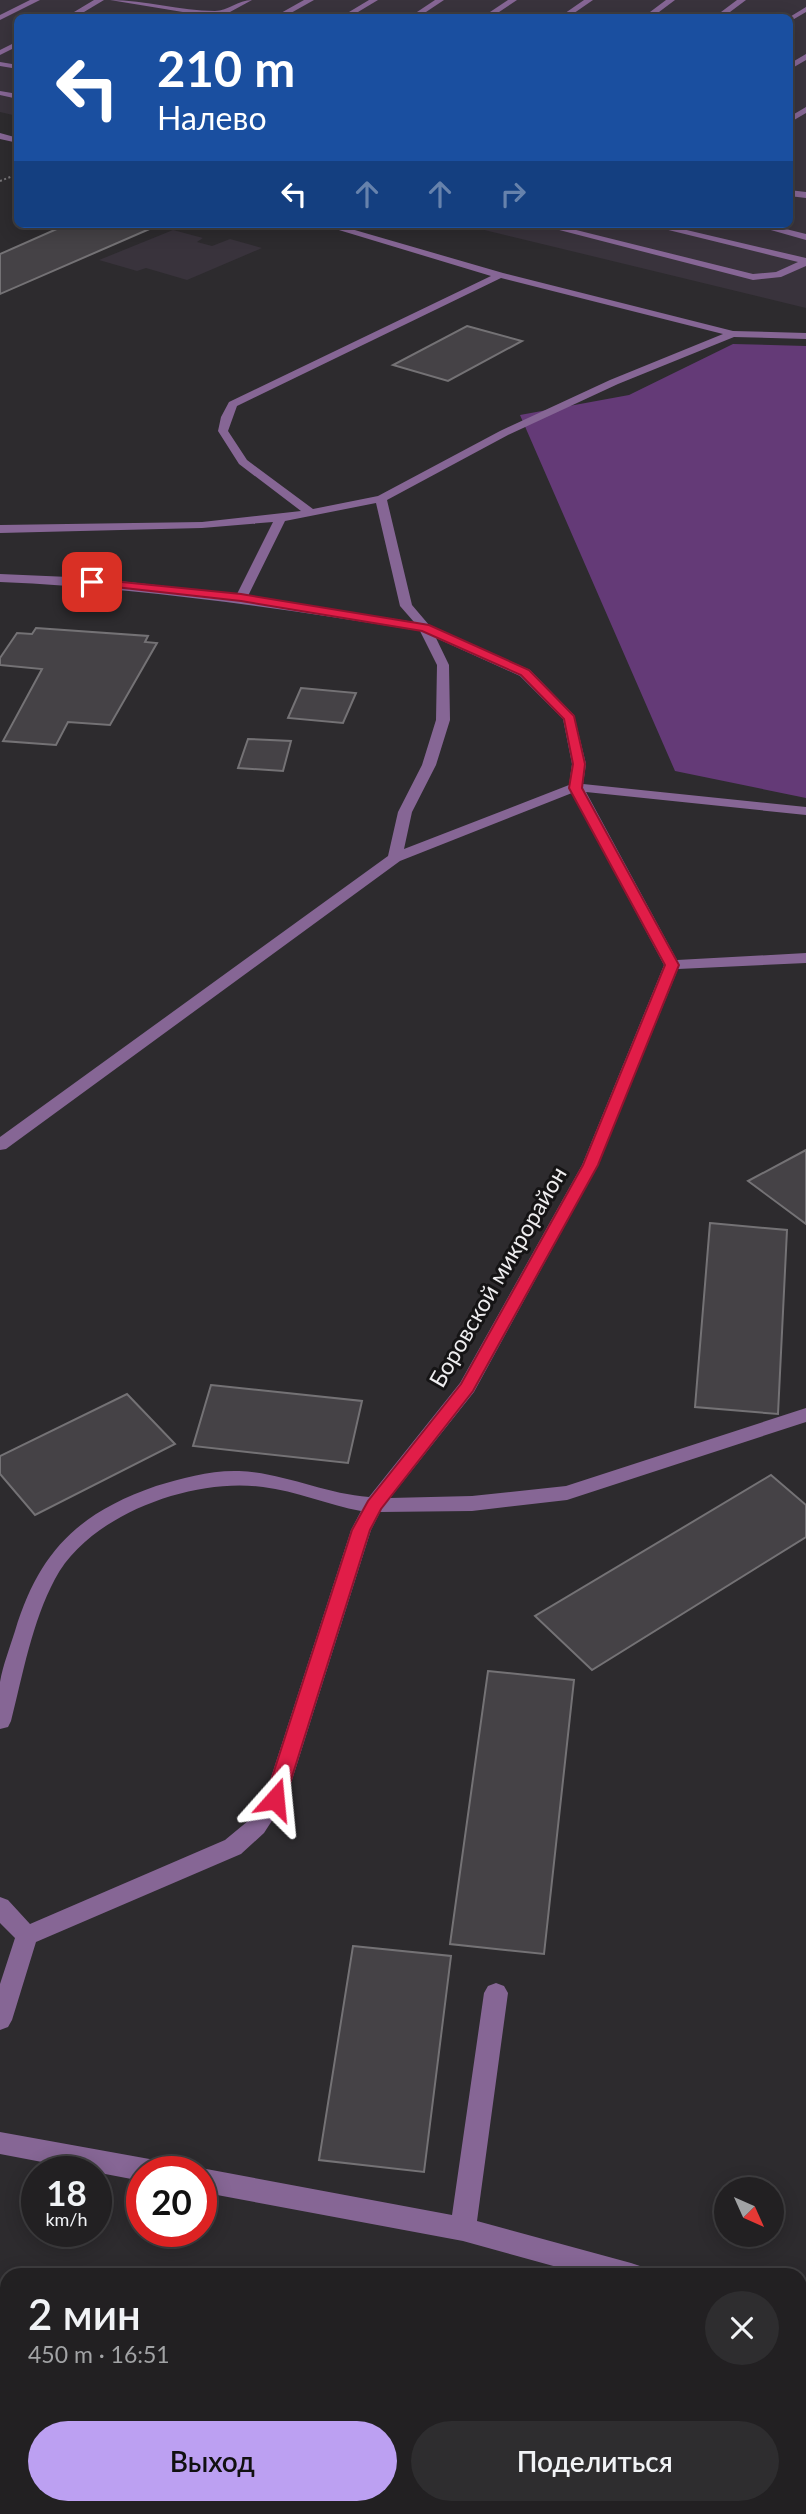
<!DOCTYPE html>
<html lang="ru">
<meta charset="utf-8">
<style>
:root{--surface:#222022;--page:#2e2d2f;--text:#f1f3f6;--muted:#a2a3a5;--line:#3f3e40;--accent:#bca0f2}
body{margin:0;font-family:Lato,sans-serif;background:var(--page);color:var(--text);height:100vh;display:flex;flex-direction:column;font-size:26px;white-space:nowrap}
*{box-sizing:border-box;margin:0}
p{font-size:23px;color:var(--muted)}
.icon{flex:none;width:38px;height:38px;fill:none;stroke:currentColor;stroke-width:2;stroke-linecap:round;stroke-linejoin:round}
.map{position:relative;flex:1;overflow:hidden}
.panel{position:absolute;left:0px;top:2268px;width:807px;height:247px;display:flex;flex-direction:column;background:var(--surface);border-radius:21px 21px 0 0;box-shadow:0 4px 18px #0003,0 0 0 2px var(--line)}
.panel>*{flex:none}
.banner{position:absolute;left:14px;top:14px;width:779px;height:214px;border-radius:10px;box-shadow:0 4px 18px #0003,0 0 0 2px var(--line);background:#1a4fa0;color:#fff;overflow:hidden}
.needle{width:46px;rotate:135deg}
.tools{position:absolute;left:714px;top:2177px;display:grid;gap:14px}
.tools a{display:grid;place-items:center;width:70px;height:70px;border-radius:50%;background:var(--surface);box-shadow:0 4px 18px #0003,0 0 0 2px var(--line);font-size:35px}
.speed{position:absolute;left:21px;top:2156px;display:flex;gap:14px;font-size:35px;font-weight:700;text-align:center}
.speed>*{display:grid;place-content:center;width:91px;height:91px;border-radius:50%;background:var(--surface);box-shadow:0 4px 18px #0003,0 0 0 2px var(--line);line-height:1}
.speed small{font-size:18px;font-weight:400}
.speed .limit{border:10px solid #d22;background:#fff;color:#111}
.pin{position:absolute;display:grid;place-items:center;width:60px;height:60px;color:#fff;margin:-30px;border-radius:14px;box-shadow:0 4px 10px #0006}
.me{position:absolute;width:77px;margin:-38px;rotate:18deg;stroke-linejoin:round;filter:drop-shadow(0 0 5px #0008)}
.turn{display:flex;align-items:center;gap:24px;height:147px;padding:0 28px;font-size:32px}
.turn .icon{width:91px;height:91px;stroke-width:2.5}
.turn b{display:block;font-size:49px;line-height:60px}
.lanes{display:flex;align-items:center;height:66px;padding:0 28px;background:#0003;justify-content:center;gap:35px;direction:ltr}
.lanes .off{opacity:.35}
.round{display:grid;place-items:center;flex:none;width:74px;height:74px;border-radius:37px;background:var(--page)}
.head{display:flex;align-items:center;justify-content:space-between;height:119px;padding:0 28px}
h1{font-size:42px;font-weight:600;line-height:52px}
.action{display:flex;gap:14px;margin-top:auto;padding:14px 28px}
.action a{flex:1;height:80px;border-radius:42px;background:var(--accent);color:#111;font-size:28px;font-weight:600;line-height:80px;text-align:center}
.action a+a{background:var(--page);color:var(--text)}
.map>svg:first-child{display:block}
.built{fill:#39333c}
.green{fill:#643a77}
.building{fill:#454246;stroke:#747275;stroke-width:2}
.lines{fill:none;stroke-linecap:round;stroke-linejoin:round}
.path{stroke:#787679;stroke-width:2;stroke-dasharray:2 2.5;stroke-linecap:butt}
.minor{fill:#866695;fill-rule:evenodd}
.route{fill:#e11d48;stroke:#92132f;stroke-width:2}
.labels{text-anchor:middle;stroke-width:6;stroke-linejoin:round;paint-order:stroke}
.street-label{font-size:23px;fill:#eeedef;stroke:#151415}
</style>
<div class="map">
<svg width="806" height="2514" viewBox="0 0 806 2514">
<rect width="100%" height="100%" fill="#2d2b2e"/>
<path class="built" d="M0,0H806V308L460,224H789V18H18L17,116L0,112Z
M173,230L203,238L197,242L212,246L230,239L262,248L187,280L146,268L137,271L99,260Z"/>
<path class="green" d="M733,344L806,346V798L675,771L520,415L629,395Z"/>
<path class="building" d="M68,224H161L0,294V254Z
M467,326L522,341L448,381L393,365Z
M36,628L148,636L145,642L157,643L110,725L68,722L56,745L3,741L42,669L0,665V658L17,633L32,634Z
M301,688L356,693L343,723L288,718Z
M248,739L291,741L283,771L238,768Z
M806,1150V1224L748,1181Z
M710,1223L787,1230L778,1414L695,1407Z
M211,1385L362,1401L348,1463L193,1446Z
M127,1394L175,1444L35,1515L0,1474V1456Z
M771,1475L806,1505V1537L592,1670L535,1616Z
M488,1671L574,1680L544,1954L450,1944Z
M353,1946L451,1956L424,2172L319,2160Z"/>
<g class="lines">
<path class="path" d="M0,181L18,174"/>
<path class="minor" d="M30,0H40L0,20V15Z
M94,0H104L74,18H64Z
M110,0C146,0 180,11 215,11C228,11 238,0 252,0L219,18Z
M304,0H314L282,18H272Z
M369,0H378L348,18H339Z
M435,0H444L417,18H408Z
M508,0H517L490,18H481Z
M584,0H593L567,18H558Z
M666,0H675L651,18H642Z
M737,0H746L722,18H713Z
M806,7V12L789,22L788,18Z
M18,41V46L0,55V50Z
M806,54V60L789,70V64Z
M0,62L18,65V69L0,66Z
M0,91L18,94V99L0,95Z
M806,107V113L789,123V117Z
M0,133L18,138V143L0,139Z
M789,190L806,192V198L789,196Z
M319,224H334L503,273L733,331L806,333V339L734,337L618,384L508,435L387,500L412,605L429,625L530,670L574,715L586,764L583,784L806,807V815L586,792L677,960L806,953V963L678,969L598,1165L474,1392L390,1498L472,1496L566,1486L806,1408V1422L567,1500L472,1511L380,1512L371,1530L286,1799L264,1833L241,1854L36,1942L12,2020L8,2027L0,2030V1984L15,1938L0,1923V1897L8,1900L30,1924L225,1840L248,1821L265,1796L351,1530L361,1511C328,1505 296,1491 263,1487C194,1477 89,1514 55,1579C32,1622 23,1674 11,1721L8,1727L0,1729C0,1714 0,1697 0,1682C3,1665 10,1647 15,1631C39,1552 78,1513 156,1486C183,1478 211,1470 239,1471C284,1473 325,1494 369,1497L460,1383L582,1165L664,965L572,793L400,861L6,1149L0,1150V1137L388,856L398,812L422,765L436,720L437,665L420,631C280,608 143,588 0,582V574L92,578L237,594L273,522L202,528L0,533V525L202,522L301,511L239,464L218,431L221,417L229,402L491,276ZM501,278L723,334L610,380L500,431L378,496L313,509L247,460L228,431L237,406ZM376,503L400,606L414,622L248,596L285,521ZM436,638L520,676L563,719L572,764L569,785L404,849L412,812L436,765L450,720L449,665Z
M536,224H552L753,274L776,272L798,262L644,224H661L806,258V266L781,277L753,280Z
M750,224H766L806,234V240Z
M496,1983L504,1986L508,1993L477,2221L631,2263L640,2266L644,2275H586L463,2241L201,2192V2172H192L201,2168L452,2215L484,1993L488,1986Z
M0,2132L155,2160L164,2164L167,2172H142V2181L0,2154Z
M800,2308L806,2310V2336L800,2334Z
M211,2508H240L237,2514H208Z
M469,2508H533L536,2514H472Z"/>
</g>
<path class="route" d="M92,579L241,594L429,625L529,670L574,716L585,764L582,788L679,965L598,1165L473,1391L381,1509L370,1530L285,1799L282,1805H268L265,1799L352,1530L368,1501L461,1384L583,1165L665,965L569,788L573,764L564,719L521,675L422,631L241,601L88,584L87,582Z"/>
<g class="labels">
<g class="street-label">
<text transform="translate(498 1277) rotate(-60)" y="8">Боровской микрорайон</text>
</g>
</g>
</svg>
<div class="tools">
<a><svg class="needle" viewBox="-14 -14 28 28"><path d="M0-13l5 13h-10z" fill="#e53935"/><path d="M0 13l5-13h-10z" fill="#a2a3a5"/></svg></a>
</div>
<div class="speed"><div>18<small>km/h</small></div><div class="limit">20</div></div>
<div class="pin" style="left:92px;top:582px;background:#d93025"><svg class="icon" aria-label="arrive" viewBox="0 0 24 24"><path d="M6 21V4h12l-3 4 3 4H6"/></svg></div>
<svg class="me" style="left:275px;top:1799px" viewBox="-20 -20 40 40"><path d="M0-17L14 15 0 8-14 15z" fill="#e11d48" stroke="#fff" stroke-width="4"/></svg>
<div class="banner">
<div class="turn"><svg class="icon" aria-label="left" viewBox="0 0 24 24"><path d="M17 20v-9H6M10 6l-5 5 5 5"/></svg><div><b>210 m</b>Налево</div></div>
<div class="lanes"><svg class="icon" aria-label="left" viewBox="0 0 24 24"><path d="M17 20v-9H6M10 6l-5 5 5 5"/></svg><svg class="icon off" aria-label="ahead" viewBox="0 0 24 24"><path d="M12 20V5M6 11l6-6 6 6"/></svg><svg class="icon off" aria-label="ahead" viewBox="0 0 24 24"><path d="M12 20V5M6 11l6-6 6 6"/></svg><svg class="icon off" aria-label="right" viewBox="0 0 24 24"><path d="M7 20v-9h11M14 6l5 5-5 5"/></svg></div>
</div>
<section class="panel">
<div class="head"><div><h1>2 мин</h1><p>450 m · 16:51</p></div><a class="round"><svg class="icon" aria-label="close" viewBox="0 0 24 24"><path d="M6 6l12 12M18 6L6 18"/></svg></a></div>
<div class="action"><a>Выход</a><a>Поделиться</a></div>
</section>
</div>
